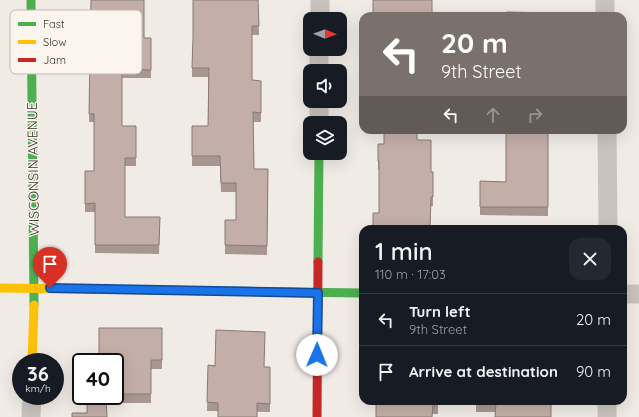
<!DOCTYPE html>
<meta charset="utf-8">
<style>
:root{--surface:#171b24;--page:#242831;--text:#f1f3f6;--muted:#9ea1a6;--line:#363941}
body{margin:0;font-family:Quicksand,sans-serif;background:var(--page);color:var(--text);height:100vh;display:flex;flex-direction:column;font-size:15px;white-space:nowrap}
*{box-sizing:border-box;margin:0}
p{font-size:13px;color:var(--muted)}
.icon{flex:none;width:22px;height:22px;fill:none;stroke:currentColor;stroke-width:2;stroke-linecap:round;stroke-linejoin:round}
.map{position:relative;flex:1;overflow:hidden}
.panel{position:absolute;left:359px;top:225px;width:268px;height:180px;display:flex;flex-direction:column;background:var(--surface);border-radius:12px;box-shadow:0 4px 16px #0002}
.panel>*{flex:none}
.hud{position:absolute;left:359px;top:12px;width:268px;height:122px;border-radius:12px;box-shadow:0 4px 16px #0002;background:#7a716c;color:#fff;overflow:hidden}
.needle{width:26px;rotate:91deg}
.tools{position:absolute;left:303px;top:12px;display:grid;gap:8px}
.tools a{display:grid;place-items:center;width:44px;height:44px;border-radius:8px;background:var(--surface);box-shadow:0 4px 16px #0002;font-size:20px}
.speed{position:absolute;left:12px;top:353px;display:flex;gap:8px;font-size:20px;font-weight:700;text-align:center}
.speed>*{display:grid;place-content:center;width:52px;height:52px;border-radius:50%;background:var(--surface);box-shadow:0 4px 16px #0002;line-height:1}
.speed small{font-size:10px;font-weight:400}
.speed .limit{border:2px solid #111;border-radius:6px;background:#fff;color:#111}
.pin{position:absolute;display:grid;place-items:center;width:34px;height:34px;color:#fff;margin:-41px -17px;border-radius:50% 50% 50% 0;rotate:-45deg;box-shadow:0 0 4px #0007}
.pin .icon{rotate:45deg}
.me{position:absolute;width:44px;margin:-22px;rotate:1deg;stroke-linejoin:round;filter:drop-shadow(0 0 3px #0008)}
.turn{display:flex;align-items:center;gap:14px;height:84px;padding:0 16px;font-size:18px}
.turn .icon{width:52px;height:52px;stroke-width:2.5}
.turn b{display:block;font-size:28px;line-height:34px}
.lanes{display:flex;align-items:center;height:38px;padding:0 16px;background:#0003;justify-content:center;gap:20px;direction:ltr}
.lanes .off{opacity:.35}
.round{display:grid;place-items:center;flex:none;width:42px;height:42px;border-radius:12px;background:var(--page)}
.overview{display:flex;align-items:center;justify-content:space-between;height:68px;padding:0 16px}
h1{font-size:24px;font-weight:600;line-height:30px}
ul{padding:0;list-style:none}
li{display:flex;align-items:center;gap:12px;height:52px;padding:0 16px;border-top:1px solid var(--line)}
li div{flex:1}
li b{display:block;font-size:15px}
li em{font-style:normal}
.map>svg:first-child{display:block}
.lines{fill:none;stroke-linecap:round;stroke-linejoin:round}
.street{stroke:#c9c3be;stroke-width:19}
.fast{stroke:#4caf50;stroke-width:9}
.slow{stroke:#ffc107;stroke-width:9}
.jam{stroke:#c62828;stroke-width:9}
.wall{fill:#a89690}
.building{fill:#c3afa7;stroke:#887a75}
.route-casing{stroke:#114b97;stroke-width:10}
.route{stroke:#1a73e8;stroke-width:7}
.labels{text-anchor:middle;stroke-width:3;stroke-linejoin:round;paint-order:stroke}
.street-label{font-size:14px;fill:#3b302b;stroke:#fbf5ee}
.key{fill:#fbf5ee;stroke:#c1bab4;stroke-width:1}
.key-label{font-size:11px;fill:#3b302b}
</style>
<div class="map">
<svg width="639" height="417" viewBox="0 0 639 417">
<rect width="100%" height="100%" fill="#f0ebe5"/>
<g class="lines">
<path class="street" d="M605,0V16
M320,19V0
M319,71V49
M319,123V101
M607,130L608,229
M623,294H639
M31,417L32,396
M607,417V401"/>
<path class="fast" d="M31,0L34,305
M318,262L319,153
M149,290L363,293"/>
<path class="slow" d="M0,288L149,290
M32,362L34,305"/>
<path class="jam" d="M317,417L318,262"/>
</g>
<path class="wall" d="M91,0L144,38H151V78H122V126H136V166H125V217H160L159,254L95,253V212H85V171H94V122H89Z
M258,0L259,35H252V80L261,81V122H253L254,169H268L267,255L225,254V220H236V192H221L220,166H192V126H208V77H192V68Z
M548,130V216L480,215V181L506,182Z
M417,140L431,172L433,180V206L379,213V169H378V144H384Z
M162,328V369H151V403H106L87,413V396H115V362Z
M208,365L270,367V412L207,411Z
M376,401H438V414H433Z
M476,401H551L495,412H476Z"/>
<path class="building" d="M91,0H144V38H151V70L122,69V126H136V158H125V217H160L159,245H95V203L85,204V171H94V114H89Z
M193,0H258L259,26H252V80L261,81V113L253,112L254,169H268L267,246L225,245V220H236V183H221L220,156H192V126H208L209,68H192L193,37Z
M373,0H432V16H373Z
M506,12L556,13V16H506Z
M384,130H417V140H431V172H433V197H431L430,229H373V213H379V161H378V144H384Z
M506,130H548V207H480V181L506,182Z
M99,328H162V360H151V394H115V362H99Z
M216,330L265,332L264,367H270V404L257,403V417H218V403L207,402L208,365L215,366Z
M87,396H106L107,417H72V413H87Z
M376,401H438V404H433L432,417H376Z
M476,401H551V417H495L496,403H476Z"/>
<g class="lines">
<defs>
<path id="route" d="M50,288L318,293L317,355"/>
</defs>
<use href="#route" class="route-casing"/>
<use href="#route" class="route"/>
</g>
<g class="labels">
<g class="street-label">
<text transform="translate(33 169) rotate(-91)" y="5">WISCONSIN AVENUE</text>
</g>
</g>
<rect x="10" y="10" width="132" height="64" rx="6" class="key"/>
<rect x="18" y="22" width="18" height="4" fill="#4caf50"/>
<rect x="18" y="40" width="18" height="4" fill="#ffc107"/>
<rect x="18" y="58" width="18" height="4" fill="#c62828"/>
<g class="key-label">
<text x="43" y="28">Fast</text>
<text x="43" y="46">Slow</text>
<text x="43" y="64">Jam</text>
</g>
</svg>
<div class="tools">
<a><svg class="needle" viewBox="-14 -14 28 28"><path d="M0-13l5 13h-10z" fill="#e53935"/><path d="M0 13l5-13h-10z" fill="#9ea1a6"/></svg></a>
<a><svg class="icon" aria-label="sound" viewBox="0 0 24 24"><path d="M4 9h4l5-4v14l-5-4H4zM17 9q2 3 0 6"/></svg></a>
<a><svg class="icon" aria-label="layers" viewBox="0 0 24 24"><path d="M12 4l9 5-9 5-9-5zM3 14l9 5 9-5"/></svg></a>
</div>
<div class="speed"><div>36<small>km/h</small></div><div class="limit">40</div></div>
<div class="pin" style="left:50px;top:288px;background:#d93025"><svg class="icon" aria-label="arrive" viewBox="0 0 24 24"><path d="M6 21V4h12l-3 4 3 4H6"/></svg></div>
<svg class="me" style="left:317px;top:355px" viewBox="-20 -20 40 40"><circle r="19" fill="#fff"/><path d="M0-13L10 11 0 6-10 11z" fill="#1a73e8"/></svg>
<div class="hud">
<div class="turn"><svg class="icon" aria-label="left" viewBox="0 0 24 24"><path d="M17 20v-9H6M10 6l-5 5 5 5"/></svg><div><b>20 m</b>9th Street</div></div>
<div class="lanes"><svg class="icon" aria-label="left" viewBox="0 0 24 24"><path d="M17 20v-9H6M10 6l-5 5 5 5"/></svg><svg class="icon off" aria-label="ahead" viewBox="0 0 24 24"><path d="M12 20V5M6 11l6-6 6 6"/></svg><svg class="icon off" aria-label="right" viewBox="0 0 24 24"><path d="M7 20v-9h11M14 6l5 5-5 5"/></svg></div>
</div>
<section class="panel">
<div class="overview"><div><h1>1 min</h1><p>110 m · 17:03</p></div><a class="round"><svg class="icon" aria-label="close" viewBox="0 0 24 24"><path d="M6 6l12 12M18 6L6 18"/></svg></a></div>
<ul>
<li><svg class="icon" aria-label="left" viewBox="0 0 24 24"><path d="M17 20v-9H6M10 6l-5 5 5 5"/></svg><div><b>Turn left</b><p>9th Street</p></div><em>20 m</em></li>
<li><svg class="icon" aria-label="arrive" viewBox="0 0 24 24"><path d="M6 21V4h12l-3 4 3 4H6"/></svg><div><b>Arrive at destination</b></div><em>90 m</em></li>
</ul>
</section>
</div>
